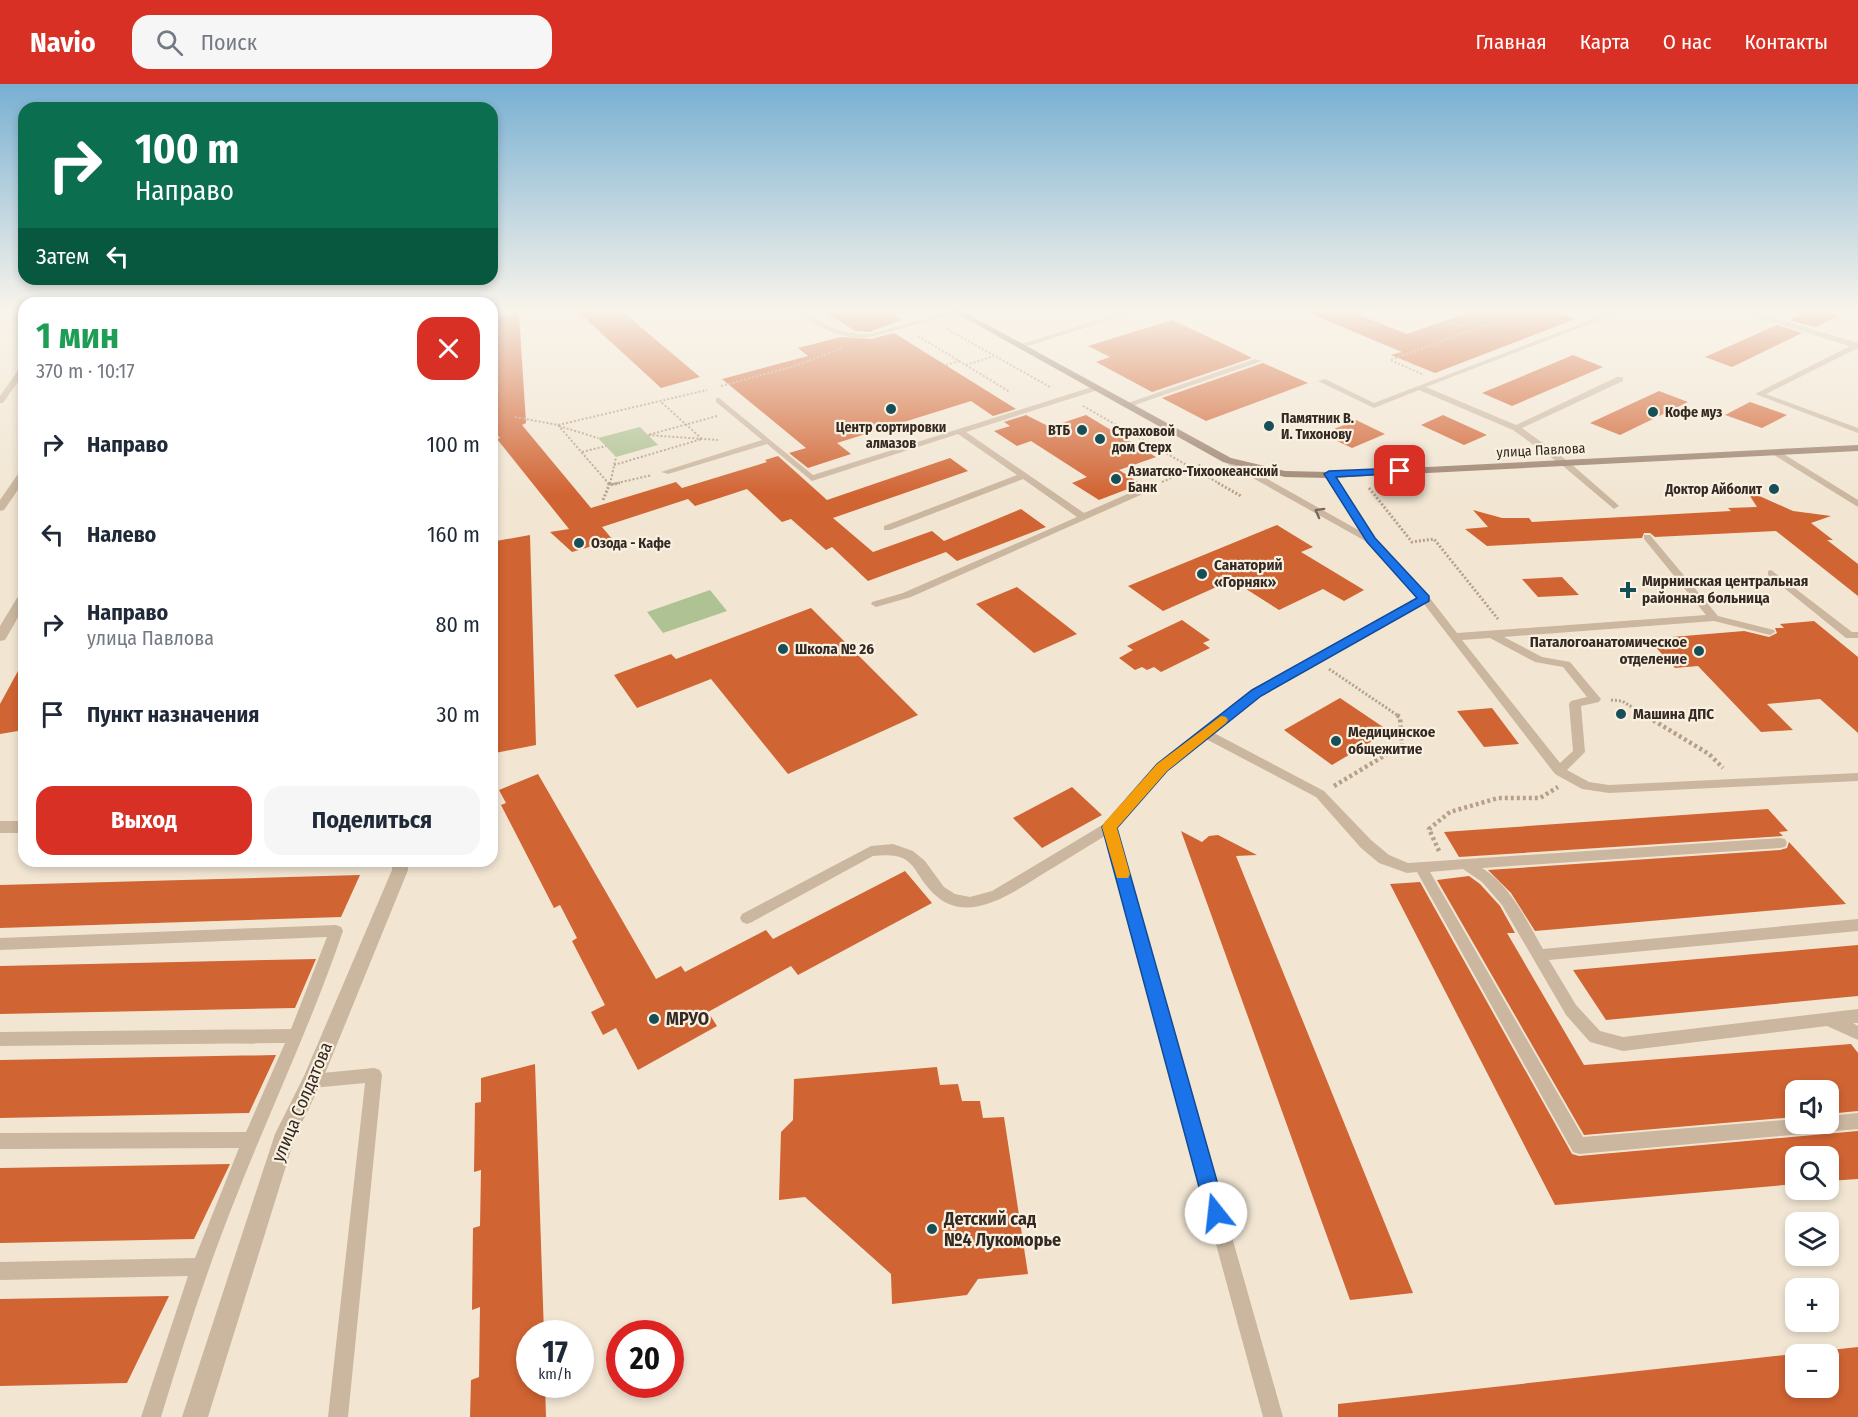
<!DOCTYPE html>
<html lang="ru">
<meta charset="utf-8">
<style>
:root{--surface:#fff;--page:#f6f6f7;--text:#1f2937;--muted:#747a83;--accent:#d93025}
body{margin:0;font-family:"Fira Sans Condensed",sans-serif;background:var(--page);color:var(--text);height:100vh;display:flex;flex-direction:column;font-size:22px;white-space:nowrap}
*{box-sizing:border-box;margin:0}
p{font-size:20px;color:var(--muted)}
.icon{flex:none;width:33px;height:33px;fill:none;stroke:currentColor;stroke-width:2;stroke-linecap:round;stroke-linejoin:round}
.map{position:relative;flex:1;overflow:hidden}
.panel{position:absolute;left:18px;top:213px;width:480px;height:570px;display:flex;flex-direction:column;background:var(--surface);border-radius:18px;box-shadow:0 3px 9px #0003}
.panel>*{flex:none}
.top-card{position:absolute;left:18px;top:18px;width:480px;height:183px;border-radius:18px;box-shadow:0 3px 9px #0003;background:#0b6e4f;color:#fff;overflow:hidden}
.buttons{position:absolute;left:1785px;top:996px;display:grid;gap:12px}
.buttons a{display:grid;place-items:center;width:54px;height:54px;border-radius:12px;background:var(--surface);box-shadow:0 3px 9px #0003;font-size:30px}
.speed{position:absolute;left:516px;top:1236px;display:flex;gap:12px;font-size:30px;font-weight:700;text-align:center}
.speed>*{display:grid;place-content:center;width:78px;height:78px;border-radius:50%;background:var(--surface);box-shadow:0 3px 9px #0003;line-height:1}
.speed small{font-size:15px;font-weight:400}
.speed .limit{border:9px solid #d22;background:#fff;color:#111}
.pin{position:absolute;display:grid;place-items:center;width:51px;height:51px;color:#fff;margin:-26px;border-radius:12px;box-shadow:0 3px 9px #0006}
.me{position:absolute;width:66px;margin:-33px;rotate:344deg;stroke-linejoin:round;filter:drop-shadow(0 0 4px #0008)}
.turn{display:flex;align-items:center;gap:21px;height:126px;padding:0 18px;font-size:27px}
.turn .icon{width:78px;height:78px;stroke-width:2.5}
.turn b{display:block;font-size:42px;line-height:51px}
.then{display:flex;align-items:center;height:57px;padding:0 18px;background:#0003;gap:12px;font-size:22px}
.round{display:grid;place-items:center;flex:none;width:63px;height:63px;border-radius:18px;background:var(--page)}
.overview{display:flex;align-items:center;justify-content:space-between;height:102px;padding:0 18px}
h1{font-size:36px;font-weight:700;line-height:45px;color:#1e9e55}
.primary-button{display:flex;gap:12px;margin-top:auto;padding:12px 18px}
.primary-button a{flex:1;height:69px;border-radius:18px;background:var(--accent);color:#fff;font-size:24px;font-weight:700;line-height:69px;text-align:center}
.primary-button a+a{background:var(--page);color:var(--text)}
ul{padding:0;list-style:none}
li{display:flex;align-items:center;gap:18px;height:90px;padding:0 18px}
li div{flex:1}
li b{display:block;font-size:22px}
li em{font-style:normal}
header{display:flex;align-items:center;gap:36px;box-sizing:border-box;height:84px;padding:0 30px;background:var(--accent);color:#fff}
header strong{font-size:28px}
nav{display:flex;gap:33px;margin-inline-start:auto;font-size:21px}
.search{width:420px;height:54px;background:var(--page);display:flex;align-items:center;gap:15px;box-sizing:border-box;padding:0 21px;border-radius:18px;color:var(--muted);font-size:22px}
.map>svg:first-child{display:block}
.green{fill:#afc293}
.building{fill:#d16433;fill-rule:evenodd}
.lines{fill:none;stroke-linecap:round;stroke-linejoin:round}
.path-far2{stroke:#b7a089;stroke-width:2;stroke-dasharray:2 2;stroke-linecap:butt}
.path-far1{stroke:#b7a089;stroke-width:3;stroke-dasharray:2 2;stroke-linecap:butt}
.path{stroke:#b7a089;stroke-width:4.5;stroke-dasharray:3 3;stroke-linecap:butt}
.service{fill:#cbb69f;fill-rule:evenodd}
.minor{fill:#cbb69f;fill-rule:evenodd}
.tertiary{fill:#cbb69f;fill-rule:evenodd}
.secondary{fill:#9e8471;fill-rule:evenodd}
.oneway{stroke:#78695b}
.route{fill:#1a73e8;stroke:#114b97;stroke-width:1.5}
.slow{fill:#f59e0b}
.poi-dot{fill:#164f58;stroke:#faf0e0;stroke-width:2}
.labels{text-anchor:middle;stroke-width:4.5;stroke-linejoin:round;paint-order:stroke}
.far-poi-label{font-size:14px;font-weight:bold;fill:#342a23;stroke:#faf0e0;text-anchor:start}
.far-street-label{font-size:14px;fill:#342a23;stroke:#faf0e0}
.poi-label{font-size:15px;font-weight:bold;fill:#342a23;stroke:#faf0e0;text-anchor:start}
.near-poi-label{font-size:18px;font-weight:bold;fill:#342a23;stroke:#faf0e0;text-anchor:start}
.near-street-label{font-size:18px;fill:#342a23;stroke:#faf0e0}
</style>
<header>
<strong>Navio</strong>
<div class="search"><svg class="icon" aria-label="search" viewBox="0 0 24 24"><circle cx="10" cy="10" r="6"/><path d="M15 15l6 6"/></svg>Поиск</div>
<nav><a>Главная</a><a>Карта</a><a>О нас</a><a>Контакты</a></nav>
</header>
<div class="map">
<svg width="1858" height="1333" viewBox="0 0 1858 1333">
<rect width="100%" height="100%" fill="#f2e6d3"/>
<path class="green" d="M640,343L658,361L616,373L598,354Z
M710,506L727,527L663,549L647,528Z"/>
<path class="building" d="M574,224H618L700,293L661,304Z
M819,224H882L902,236L869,248L855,247Z
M1305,224H1342L1407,250L1482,224H1542L1575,235L1435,289L1391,271L1402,268L1304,227Z
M1813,225L1839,232L1815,243L1789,236Z
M519,229L526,339L522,341L591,424L676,398L682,404L767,378L765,376L778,372L827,416L950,374L968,387L833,434L873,468L932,447L944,457L1021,425L1046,443L957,477L946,468L868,497L832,463L826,466L791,435L782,438L747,405L695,422L688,415L602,443L613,456L572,468L550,448L569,445L497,355L500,354L495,348L493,232Z
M1172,236L1230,263L1252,274L1152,308L1096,278L1110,273L1088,262Z
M1777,241L1802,249L1732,283L1705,273Z
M894,249L1016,325L993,332L971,317L837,359L851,370L808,384L789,369L806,364L722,295L808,272L798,264L841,253L871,255Z
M1573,271L1603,283L1512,322L1482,309Z
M1263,279L1308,299L1206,337L1162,314Z
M1659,307L1688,318L1620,351L1590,339Z
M1750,318L1787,331L1762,344L1725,331Z
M1026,331L1050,343L1086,331L1156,373L1119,386L1141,400L1099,416L1072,399L1087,393L1031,357L1017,362L994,347L1010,342L1004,338Z
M1443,331L1487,351L1464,361L1421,341Z
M1356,336L1385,350L1352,364L1322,350Z
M1746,406L1793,427L1831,432L1811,439L1833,456H1827L1858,480V512L1776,447L1655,453L1650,449H1644L1642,454L1487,462L1465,445L1488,443L1473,426L1502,434H1529L1532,438L1731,427L1728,424L1757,423Z
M1277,441L1313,463L1301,468L1364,506L1344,517L1323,505L1279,526L1232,496L1163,527L1128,502Z
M530,451L536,661L495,669V655L492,656V622L496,457Z
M1562,493L1579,511L1538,513L1522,495Z
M1017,503L1077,550L1034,569L976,520Z
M811,524L918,631L788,690L711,595L637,624L614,591L671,570L676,575Z
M1182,536L1210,556L1203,559L1210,564L1161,588L1154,583L1147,586L1142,583L1135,586L1119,574L1133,566L1127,562Z
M1814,537L1858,573V649L1820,615L1767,620L1793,646L1761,648L1698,582L1675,584L1648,555L1744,547L1769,553L1777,549L1775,544H1784L1780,540Z
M24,576V646L0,650V620Z
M1340,614L1389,647L1332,681L1284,646Z
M1492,624L1519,660L1484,663L1457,627Z
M538,690L656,895L681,882L685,888L766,846L773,855L905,787L932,819L798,891L791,882L708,928L717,942L638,986L616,944L603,951L591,928L605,921L572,857L577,854L560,821L554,824L501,721L506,719L499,706Z
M1072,703L1102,731L1042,764L1013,734Z
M1768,725L1788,747L1779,748L1783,752L1459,773L1444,748Z
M1181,747L1202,758L1209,752L1218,751L1257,771L1236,772L1413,1209L1350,1216Z
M1789,758L1846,820L1535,847L1511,809L1488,786L1780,766L1787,764Z
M360,791L341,833L0,844V801Z
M1469,792L1480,800L1500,822L1515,849H1507L1584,981L1851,960L1858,969V1027L1828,1030V1006H1796V1033L1584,1051L1437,796Z
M1420,798L1572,1070L1579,1072L1858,1047V1095L1828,1097V1072H1796V1100L1555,1121L1390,800Z
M1858,861V912L1606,936L1573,886Z
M316,875L295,924L0,930V882Z
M276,971L249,1029L0,1034V976Z
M535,980L544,1250H530V1300H545L546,1333H470L471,1296L479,1293L480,1223L472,1226L473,1144L480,1142L481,1086L474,1088L475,1019L481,1018V994Z
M937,983L940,1001L958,1000L962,1017H980L983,1034L1004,1033L1028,1190L978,1195L967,1211L892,1220L891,1190L805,1113L779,1116L781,1048L793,1036L794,995Z
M230,1080L194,1155L0,1159V1084Z
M169,1212L127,1299L0,1302V1215Z
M1858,1263V1333H1338V1320ZM1796,1270H1828V1304H1796Z"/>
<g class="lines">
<path class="path-far2" d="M1557,224L1573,230
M989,227L1002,224
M1456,232L1482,241
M1448,239L1456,242L1470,239
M947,245L1050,303
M918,252L1010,308
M946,281L960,277
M966,281L994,272
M1422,290L1390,276L1531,224
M721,302L795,282L842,264
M1083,322L1220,400
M717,332L648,351L718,356
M515,333L558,341L707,306
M558,341L609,400
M559,342L598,354
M582,368L606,362
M614,381L702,355L660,317
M1162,398L1202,380
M610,400L616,373
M613,400L652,391"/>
<path class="path-far1" d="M608,399L610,401L620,399
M1218,399L1241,412
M1369,404L1412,458L1434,455L1498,535
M603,416L610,399
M1329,585L1397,631
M1611,616L1622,617L1645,631"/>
<path class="path" d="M1643,630L1709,670L1723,684
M1334,702L1402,661L1400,633L1395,630
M1439,767L1429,745L1450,728L1498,714H1540L1558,703"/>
<path class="service" d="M793,224C807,224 818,237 831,243C843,248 855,250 869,250L959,226L962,228L871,253C843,257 813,243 793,224Z
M1137,224H1147L1022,264L1015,262Z
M1423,224H1432L1446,230L1441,231Z
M1622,224H1631L1426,303L1516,341L1617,293H1623V297L1522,344L1569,378L1617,420L1619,422L1614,425L1563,382L1513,346L1419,306L1374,324L1318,297L1325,295L1374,319Z
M1854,260H1858V264L1766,310L1858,344V349L1755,310Z
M1255,275L1262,277L1129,323L1122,321Z
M21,282H24V289L3,319H0V312Z
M1095,302L1099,304L1098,306L966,348L1084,429L1148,401H1154V405L911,513L876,523L871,520L872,518L903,509L1077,433L1023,395L890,446H884V442L1017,391L958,350L812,397L767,360L668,390L661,388L762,356L716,318V314H719L813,391Z
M1777,366L1858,416V423L1774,371L1773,369Z
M1224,374H1230L1360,447L1325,391L1332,389L1374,454L1429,513L1457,549L1706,531L1644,455V451H1650L1718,532L1774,546L1775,548L1770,551L1714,537L1504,553L1542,573L1570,578L1601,615L1599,618L1581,622L1585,668L1567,686L1589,698L1609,701L1858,689V697L1609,709L1582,705L1555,690L1424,520L1261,612L1214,649L1324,707L1371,756L1389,771L1408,779L1780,754L1785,755L1787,759L1785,763L1780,764L1482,784C1511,802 1526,836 1543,865L1858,835V847L1549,876L1576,921L1600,947L1623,953L1858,925V939H1853L1858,942V956L1827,942L1623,967L1590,958L1566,931L1502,821L1482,798L1463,785L1430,788L1583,1053L1796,1035V1040H1828V1032L1858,1029V1045L1579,1070L1573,1068L1417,788L1407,789L1379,779L1361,764L1316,713L1206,655L1166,687L1116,744L1283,1333H1263L1105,752C1085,764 1066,776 1046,788C1015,807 968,843 934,810C909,785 917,767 873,772L752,838L747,840L742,838L740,834L742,830L871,762L893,760L913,767L925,777L944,803L955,810L970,813L992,807L1104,740L1158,681L1253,606L1419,514L1367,458L1224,378ZM1490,554L1535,578L1563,583L1587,613L1571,617L1569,620L1573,667L1560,679L1462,556Z
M1771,486L1852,548H1858V554H1846L1768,491V487Z
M336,841L341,843L343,847C312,938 271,1024 236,1113C207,1185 184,1258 161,1333H141L188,1192L0,1196V1178L195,1174L239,1064L0,1065V1049L246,1048L285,959L0,962V948L291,945L327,853L0,866V854Z
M374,984L380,986L382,991L348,1333H328L365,999L312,1004L306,1002L304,997L306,992L312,990Z"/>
<path class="minor" d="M1730,224H1743L1858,259V265Z
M24,386V397L4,426L0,427V416L20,387Z"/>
<path class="tertiary" d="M24,508V523L5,556L0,557V542L20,509Z
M0,737H24V749H0Z
M392,777H408V786L322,997L295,1053L208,1333H182L275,1050L304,992L392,786Z"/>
<path class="secondary" d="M947,224H957L1231,374L1285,387L1329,388L1858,361V367L1329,394L1285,393L1223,378Z"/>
</g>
<defs><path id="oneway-chevron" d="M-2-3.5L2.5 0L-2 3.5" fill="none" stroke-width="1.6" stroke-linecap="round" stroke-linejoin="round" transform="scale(1.5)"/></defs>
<use class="oneway" href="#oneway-chevron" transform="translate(1319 428) rotate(-151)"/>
<linearGradient id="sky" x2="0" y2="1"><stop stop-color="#78b0d2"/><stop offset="0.55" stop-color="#f9f4eb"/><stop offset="1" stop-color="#f9f4eb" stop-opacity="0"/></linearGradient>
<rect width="1858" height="411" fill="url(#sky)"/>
<path class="route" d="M1400,384L1405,387L1404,389L1336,393L1375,454L1429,512V517L1261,612L1167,687L1117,744L1226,1129L1223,1136L1216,1139L1209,1136L1206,1129L1102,743L1157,680L1252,606L1417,514L1367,458L1324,390L1329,387Z"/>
<path class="slow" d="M1221,632L1226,633L1228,636L1226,639L1167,687L1117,744L1130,790L1128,794H1117L1102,743L1104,739L1157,680Z"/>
<g class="poi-dot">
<circle cx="891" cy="325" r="6"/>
<circle cx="1653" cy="328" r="6"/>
<circle cx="1269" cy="342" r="6"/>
<circle cx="1082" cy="346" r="6"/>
<circle cx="1100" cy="355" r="6"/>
<circle cx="1116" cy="395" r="6"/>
<circle cx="1774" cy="405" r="6"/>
<circle cx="579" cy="459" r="6"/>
<circle cx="1202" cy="490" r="6"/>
<path d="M1625 497h6v6h6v6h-6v6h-6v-6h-6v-6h6z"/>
<circle cx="783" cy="565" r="6"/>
<circle cx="1699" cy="567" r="6"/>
<circle cx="1621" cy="630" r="6"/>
<circle cx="1336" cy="657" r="6"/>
<circle cx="654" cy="935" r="6"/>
<circle cx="932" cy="1145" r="6"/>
</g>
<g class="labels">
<g class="far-poi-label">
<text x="1665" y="333">Кофе муз</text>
<text x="1281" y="339">Памятник В.<tspan x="1281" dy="16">И. Тихонову</tspan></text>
<text x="891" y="348" text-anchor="middle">Центр сортировки<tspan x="891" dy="16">алмазов</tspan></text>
<text x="1070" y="351" text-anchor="end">ВТБ</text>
<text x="1112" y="352">Страховой<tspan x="1112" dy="16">дом Стерх</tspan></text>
<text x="1128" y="392">Азиатско-Тихоокеанский<tspan x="1128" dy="16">Банк</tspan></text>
<text x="1762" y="410" text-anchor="end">Доктор Айболит</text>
<text x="591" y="464">Озода - Кафе</text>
</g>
<g class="far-street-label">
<text transform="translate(1541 366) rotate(-3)" y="5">улица Павлова</text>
</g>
<g class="poi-label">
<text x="1214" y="486">Санаторий<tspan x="1214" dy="17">«Горняк»</tspan></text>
<text x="1642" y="502">Мирнинская центральная<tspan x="1642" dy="17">районная больница</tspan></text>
<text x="1687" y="563" text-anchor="end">Паталогоанатомическое<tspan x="1687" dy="17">отделение</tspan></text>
<text x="795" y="570">Школа № 26</text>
<text x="1633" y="635">Машина ДПС</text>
<text x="1348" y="653">Медицинское<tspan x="1348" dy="17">общежитие</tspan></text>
</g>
<g class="near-poi-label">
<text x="666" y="941">МРУО</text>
<text x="944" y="1141">Детский сад<tspan x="944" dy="21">№4 Лукоморье</tspan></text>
</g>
<g class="near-street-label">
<text transform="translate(302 1018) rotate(-67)" y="6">улица Солдатова</text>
</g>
</g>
</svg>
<div class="buttons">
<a><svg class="icon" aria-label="sound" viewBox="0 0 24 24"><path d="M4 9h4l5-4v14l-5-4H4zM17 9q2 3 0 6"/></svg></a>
<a><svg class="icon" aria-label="search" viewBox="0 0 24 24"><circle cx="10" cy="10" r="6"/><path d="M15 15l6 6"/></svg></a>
<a><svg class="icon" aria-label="layers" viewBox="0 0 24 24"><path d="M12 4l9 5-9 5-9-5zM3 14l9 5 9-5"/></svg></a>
<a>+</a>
<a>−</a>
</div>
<div class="speed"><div>17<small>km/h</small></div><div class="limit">20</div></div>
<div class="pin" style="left:1400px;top:387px;background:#d93025"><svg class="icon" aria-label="arrive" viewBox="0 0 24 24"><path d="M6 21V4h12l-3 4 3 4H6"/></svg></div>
<svg class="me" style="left:1216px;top:1129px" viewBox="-20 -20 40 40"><circle r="19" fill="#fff"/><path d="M0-13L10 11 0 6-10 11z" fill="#1a73e8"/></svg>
<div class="top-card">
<div class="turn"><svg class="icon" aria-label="right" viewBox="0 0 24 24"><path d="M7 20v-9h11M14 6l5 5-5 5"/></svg><div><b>100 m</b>Направо</div></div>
<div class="then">Затем<svg class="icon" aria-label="left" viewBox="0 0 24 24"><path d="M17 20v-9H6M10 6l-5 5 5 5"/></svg></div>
</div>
<section class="panel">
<div class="overview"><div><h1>1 мин</h1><p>370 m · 10:17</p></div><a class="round" style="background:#d93025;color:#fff"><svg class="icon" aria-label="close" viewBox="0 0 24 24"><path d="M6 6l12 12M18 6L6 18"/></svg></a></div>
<ul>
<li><svg class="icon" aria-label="right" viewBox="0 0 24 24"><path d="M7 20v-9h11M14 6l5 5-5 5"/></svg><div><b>Направо</b></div><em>100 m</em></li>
<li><svg class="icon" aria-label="left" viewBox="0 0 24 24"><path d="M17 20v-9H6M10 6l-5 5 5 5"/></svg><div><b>Налево</b></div><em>160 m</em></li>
<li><svg class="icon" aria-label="right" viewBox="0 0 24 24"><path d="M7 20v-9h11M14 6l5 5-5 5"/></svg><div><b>Направо</b><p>улица Павлова</p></div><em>80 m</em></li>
<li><svg class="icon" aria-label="arrive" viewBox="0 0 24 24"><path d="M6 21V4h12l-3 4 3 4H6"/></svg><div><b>Пункт назначения</b></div><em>30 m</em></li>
</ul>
<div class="primary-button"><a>Выход</a><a>Поделиться</a></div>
</section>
</div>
